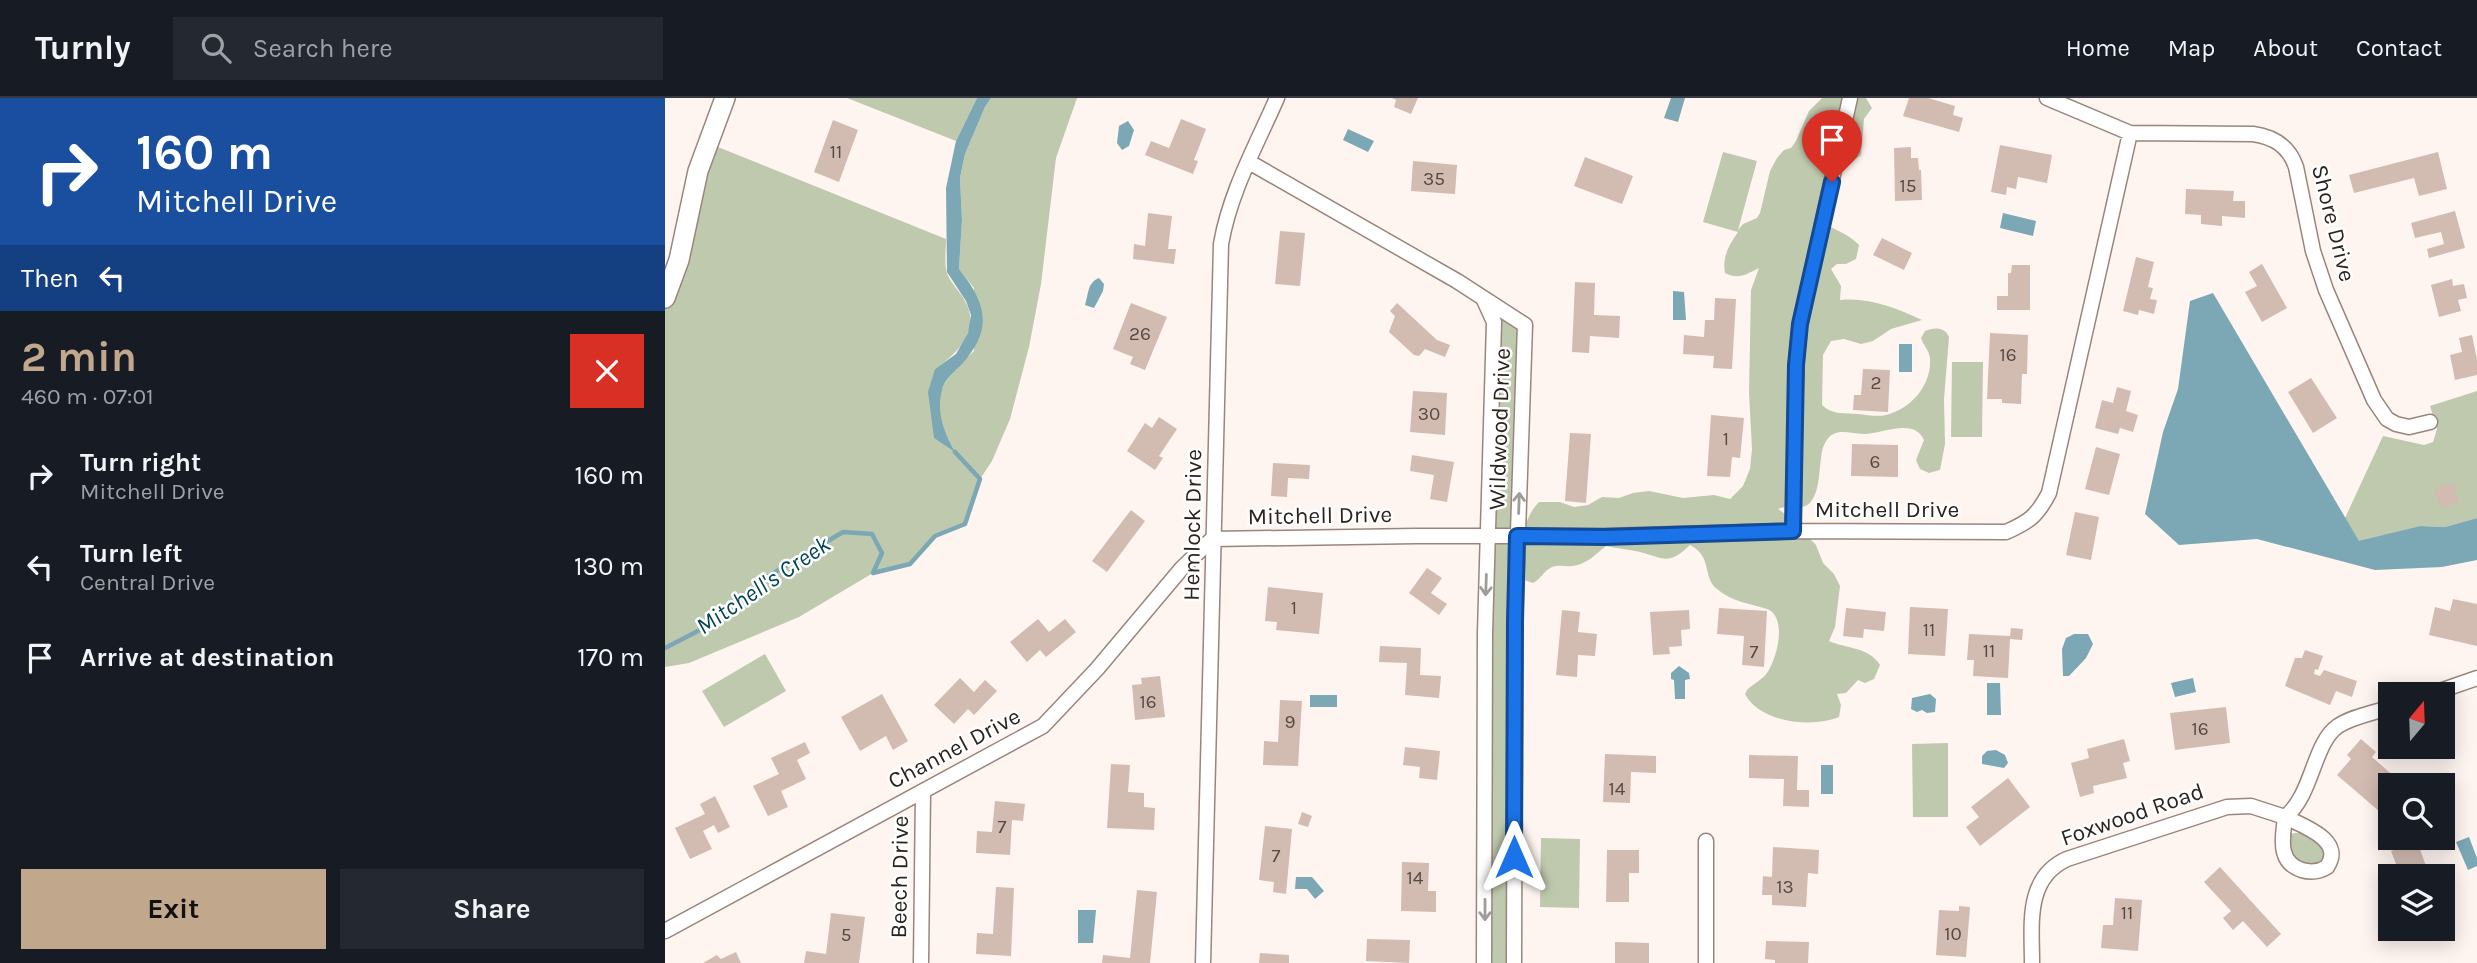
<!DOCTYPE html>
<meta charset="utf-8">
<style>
:root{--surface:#171b24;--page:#242831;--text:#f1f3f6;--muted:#9ea1a6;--line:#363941;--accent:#c1a78b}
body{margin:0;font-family:Karla,sans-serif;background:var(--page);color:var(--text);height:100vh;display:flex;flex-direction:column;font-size:26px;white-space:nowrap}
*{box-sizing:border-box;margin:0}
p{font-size:23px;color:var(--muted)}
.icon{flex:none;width:38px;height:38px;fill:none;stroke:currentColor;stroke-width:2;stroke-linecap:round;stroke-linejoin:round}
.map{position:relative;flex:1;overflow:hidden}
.sheet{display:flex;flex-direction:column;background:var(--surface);width:665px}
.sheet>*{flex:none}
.banner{background:#1a4fa0;color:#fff;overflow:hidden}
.needle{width:46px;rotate:19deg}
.fabs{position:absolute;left:1713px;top:584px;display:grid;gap:14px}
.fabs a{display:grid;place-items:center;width:77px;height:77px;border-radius:0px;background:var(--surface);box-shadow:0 4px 18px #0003;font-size:35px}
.pin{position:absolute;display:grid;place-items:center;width:60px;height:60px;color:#fff;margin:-72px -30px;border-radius:50% 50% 50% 0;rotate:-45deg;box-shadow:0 0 7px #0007}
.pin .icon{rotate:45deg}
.me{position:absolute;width:77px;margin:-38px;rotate:0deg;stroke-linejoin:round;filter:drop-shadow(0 0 5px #0008)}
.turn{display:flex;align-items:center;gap:24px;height:147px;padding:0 21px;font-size:32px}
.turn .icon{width:91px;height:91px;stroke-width:2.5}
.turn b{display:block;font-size:49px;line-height:60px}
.then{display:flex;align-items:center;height:66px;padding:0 21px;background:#0003;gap:14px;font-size:26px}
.round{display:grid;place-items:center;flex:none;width:74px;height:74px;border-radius:0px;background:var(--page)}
.head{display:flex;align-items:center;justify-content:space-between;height:119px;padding:0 21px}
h1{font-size:42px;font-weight:700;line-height:52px;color:var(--accent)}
.cta{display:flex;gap:14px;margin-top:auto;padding:14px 21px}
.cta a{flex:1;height:80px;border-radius:0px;background:var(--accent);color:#111;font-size:28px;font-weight:700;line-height:80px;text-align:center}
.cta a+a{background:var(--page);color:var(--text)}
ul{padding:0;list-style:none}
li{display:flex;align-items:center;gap:21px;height:91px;padding:0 21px}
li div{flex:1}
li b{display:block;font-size:26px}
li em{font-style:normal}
header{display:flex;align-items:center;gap:42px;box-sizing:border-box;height:98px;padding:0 35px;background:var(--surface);border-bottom:2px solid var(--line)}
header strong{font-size:33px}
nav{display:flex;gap:38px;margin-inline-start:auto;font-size:24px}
.search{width:490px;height:63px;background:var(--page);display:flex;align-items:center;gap:18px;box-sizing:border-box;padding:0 24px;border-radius:0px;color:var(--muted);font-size:26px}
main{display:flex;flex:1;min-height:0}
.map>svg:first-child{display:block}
.green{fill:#bfc9ad}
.water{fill:#7ca7b4}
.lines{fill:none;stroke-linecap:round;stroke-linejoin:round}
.stream{stroke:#7ca7b4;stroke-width:4.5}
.building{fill:#d2bbb1}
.street-casing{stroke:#9a857c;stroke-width:17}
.secondary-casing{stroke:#9a857c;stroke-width:22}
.street{stroke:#fff;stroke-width:14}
.secondary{stroke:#fff;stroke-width:19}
.oneway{stroke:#a09c9a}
.route-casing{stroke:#114b97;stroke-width:18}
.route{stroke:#1a73e8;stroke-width:12}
.labels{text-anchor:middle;stroke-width:5;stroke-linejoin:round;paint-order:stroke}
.number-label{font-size:19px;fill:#564944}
.street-label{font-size:23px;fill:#2c231f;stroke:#fff}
.water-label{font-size:24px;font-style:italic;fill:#024553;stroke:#fff}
</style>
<header>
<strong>Turnly</strong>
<div class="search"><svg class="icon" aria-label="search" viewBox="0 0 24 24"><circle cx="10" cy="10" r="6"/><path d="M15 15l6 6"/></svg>Search here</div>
<nav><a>Home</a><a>Map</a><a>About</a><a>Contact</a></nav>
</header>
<main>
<section class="sheet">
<div class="banner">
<div class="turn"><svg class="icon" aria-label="right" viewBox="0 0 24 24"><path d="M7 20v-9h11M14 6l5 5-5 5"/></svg><div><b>160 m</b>Mitchell Drive</div></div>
<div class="then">Then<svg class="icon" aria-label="left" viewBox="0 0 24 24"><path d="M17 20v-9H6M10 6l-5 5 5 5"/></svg></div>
</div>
<div class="head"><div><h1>2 min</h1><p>460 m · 07:01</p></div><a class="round" style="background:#d93025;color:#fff"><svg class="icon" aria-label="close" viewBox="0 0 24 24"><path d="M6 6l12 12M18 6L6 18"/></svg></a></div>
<ul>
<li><svg class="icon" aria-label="right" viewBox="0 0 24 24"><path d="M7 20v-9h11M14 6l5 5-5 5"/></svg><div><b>Turn right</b><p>Mitchell Drive</p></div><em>160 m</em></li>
<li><svg class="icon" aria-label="left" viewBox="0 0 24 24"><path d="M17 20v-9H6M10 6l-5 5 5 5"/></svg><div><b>Turn left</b><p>Central Drive</p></div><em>130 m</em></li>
<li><svg class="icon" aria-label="arrive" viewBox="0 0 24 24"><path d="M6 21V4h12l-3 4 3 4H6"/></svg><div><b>Arrive at destination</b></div><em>170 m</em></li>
</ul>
<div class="cta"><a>Exit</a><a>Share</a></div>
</section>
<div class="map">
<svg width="1812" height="865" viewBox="0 0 1812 865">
<rect width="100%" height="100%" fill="#fef5f1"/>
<path class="green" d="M182,0H312L291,43Z
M326,0H412L391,60L376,186L364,249L345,321L327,363L315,381L300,426L270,438L245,466L208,475L134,519L24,565L0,569V200L48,47L281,141C281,151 279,166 282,175C285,185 295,193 300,203C316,232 293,255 270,271L269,340L289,352C280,334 267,307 279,287C286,275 299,263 309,253V190L294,171L297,122L295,80L300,56L320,9Z
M1157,0H1201L1207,10L1199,21L1196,57L1188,63L1181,60L1183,52L1174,59L1155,123C1169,132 1183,135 1194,147L1191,161L1181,166H1172L1166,171L1176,188L1175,202C1204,199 1231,210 1257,222L1226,231L1208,243L1196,246L1179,241L1166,243L1158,257L1157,307C1167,317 1180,315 1193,316C1202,317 1213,319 1221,317C1246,311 1267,287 1265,260C1264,252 1258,247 1256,240L1260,233C1269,229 1280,229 1284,239L1279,301L1280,346L1275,372L1264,375L1255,371L1251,362L1259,342C1249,319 1216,336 1199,336C1184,336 1169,328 1160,345C1153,357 1157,389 1147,402C1139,415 1124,406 1113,411L1123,418L1151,447L1158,465L1169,476L1175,488L1170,529L1164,543C1182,551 1204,549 1215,567L1209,581L1200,585L1193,582L1181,595L1172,596L1176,607L1174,619C1147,630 1095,625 1080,596L1082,592C1088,586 1097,582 1102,575C1112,561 1123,519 1102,511C1084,505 1067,504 1052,491C1037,479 1048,459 1025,447C1004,467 1000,461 975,454C964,451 952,451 941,448C931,456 921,467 907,468C899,469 893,466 885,470C878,474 876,481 868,485L856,481C857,455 854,424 874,404H895L909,409L923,407L937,399L954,400L968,395L984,393L1018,400L1049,397L1065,401L1078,388L1085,371L1087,351L1084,295L1086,192L1094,170C1082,176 1074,182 1060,175C1057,159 1064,147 1073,134L1038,124L1058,54L1092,63L1073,132L1078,126L1092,120L1095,115L1105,73L1112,60L1119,52L1126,50L1131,43L1144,13Z
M818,201L860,227L849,865H819L829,225Z
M1287,264H1318L1317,339H1286Z
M1812,293V420L1780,429L1755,428L1694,444L1680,420L1718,338L1759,347L1768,344L1772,331L1765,308Z
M100,556L121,593L59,629L37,593Z
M1283,645V719H1248L1247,646Z
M1631,735H1640L1659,745V765L1638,770L1625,754L1623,736Z
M876,740L915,741L914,810L875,809Z"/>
<path class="water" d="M312,0H326L320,9L300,56L295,80L297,122L294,171C322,206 328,231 297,266C290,273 279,282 277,292C271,315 279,333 290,354L269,340L263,294L270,271L291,256L303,235L306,217L301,203L282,174L281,90L291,43Z
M1006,0H1020L1013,24L999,20Z
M463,23L469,32L464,48L457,52L452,45L454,28Z
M683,31L709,43L703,54L678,42Z
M1338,115L1371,123L1368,138L1335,130Z
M434,180L439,186L438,193L429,210L420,207C424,195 422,185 434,180Z
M1008,193L1019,194L1021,222H1008Z
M1548,195L1694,443L1755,428L1780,429L1812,420V462L1777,469L1710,472L1592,441L1514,447L1480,416L1498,334L1513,291L1525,203Z
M1234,246H1247V274H1234Z
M1409,536H1423L1428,546L1421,560L1404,578H1398L1397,551L1401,540Z
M1014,568L1024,575L1025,581L1020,582V601H1010L1009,582L1006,581V575Z
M1528,580L1531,594L1510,599L1506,585Z
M1322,585H1335L1336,617H1322Z
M1265,596L1271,601L1270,614L1262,615L1257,612L1252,614L1246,611L1247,600Z
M645,597H672V609H645Z
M1331,652L1340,657L1343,665L1339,670L1317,666V658L1322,653Z
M1156,667H1168V696H1156Z
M1804,739L1812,760V768L1803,772L1791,744Z
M631,779H647L659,793L650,801L642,791H630Z
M413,812H431L428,845H413Z"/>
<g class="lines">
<path class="stream" d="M0,550L56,521L102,479L178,434L207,436L217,455L208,475L245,466L270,438L300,426L315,381L290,354"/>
</g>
<path class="building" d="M727,0H753L746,16L729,9L731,2Z
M1244,0H1263L1290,8L1288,17L1298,20L1294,34L1238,18Z
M516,21L541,31L529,62L533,63L528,76L480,57L486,43L504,50Z
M168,22L193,32L174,84L149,74Z
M1335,47L1387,57L1382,85L1353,79L1351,91L1342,89L1341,97L1326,94Z
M1246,49V60H1253L1254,72H1256L1257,102L1230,103L1229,50Z
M1773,54L1782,91L1754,98L1749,80L1689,95L1684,77Z
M920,59L968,78L957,106L909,88Z
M748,63L792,67L790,96L746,93Z
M1521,91L1569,93L1568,103H1580V120L1557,118V128L1536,126V117L1520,116Z
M1790,113L1800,150L1764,160L1762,151L1779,146L1776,134L1750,140L1746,125Z
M483,115L507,118L503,151H511L509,166L468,161L469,146L480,148Z
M615,133L640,135L635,188L610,186Z
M1217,140L1247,155L1239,172L1208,157Z
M1471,159L1489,164L1483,189L1488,190L1485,201L1492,202L1489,216L1474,212L1473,217L1458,213Z
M1597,166L1622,210L1597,224L1580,194L1592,188L1584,174Z
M1347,167H1365V212H1332V198H1343V175H1346Z
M1787,181L1788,188L1799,186L1802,200L1793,202L1796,213L1774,219L1766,187Z
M910,184L930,185L929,217L955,218L954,240L925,238L924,255L907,254Z
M1050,200L1071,201L1067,271L1048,270L1049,258L1018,256L1019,237L1039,239L1040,222H1049Z
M466,205L502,219L480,272L465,266L468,259L448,251Z
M732,205L772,242L785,247L780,259L760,251L754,258L749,257L724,234L730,218L725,213Z
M1325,235L1363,237L1362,276H1357L1356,306L1337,305V301H1322Z
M1807,237L1812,261V277L1790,282L1785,257L1797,254L1794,240Z
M1198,271L1225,272L1223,314L1188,312L1189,297H1196Z
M1646,280L1672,320L1648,335L1623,294Z
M1452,289L1466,293L1461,313L1473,317L1468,334L1455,330L1453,336L1430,330L1437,302L1448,305Z
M748,293L782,295L780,337L745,334Z
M1046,317L1079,320L1075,360L1067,359L1065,379L1042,378Z
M494,319L512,331L494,358L498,360L490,372L462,353L480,325L487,330Z
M905,335L926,336L921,405L900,403Z
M1187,346L1233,347V379L1186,378Z
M1431,349L1455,356L1444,397L1420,391Z
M747,357L789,364L782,404L765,401L769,377L745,373Z
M608,365L645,367L644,381L623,380L622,399L606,398Z
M1788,385L1794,404L1775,410L1769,390Z
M466,412L480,423L442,474L427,463Z
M1410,414L1434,419L1426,462L1401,457Z
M762,470L777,480L766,495L782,506L774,517L744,495Z
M603,489L658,495L654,536L611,532L612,524L600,523Z
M1788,501L1812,506V548L1764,537L1770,509L1785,513Z
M1245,509L1283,511L1280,558L1243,556Z
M1054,510L1102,513L1099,569L1077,567L1079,538L1052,536Z
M1181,510L1221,514L1219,533L1199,531L1198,540L1178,538Z
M897,512L915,514L913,534L932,536L930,558L913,557L912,579L891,577Z
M1024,512L1025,531L1016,532L1017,548L1004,549L1005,556L988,557L985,514Z
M373,521L384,534L400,521L411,534L381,559L375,552L362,564L345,544Z
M1346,530L1358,531L1357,542L1345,541L1343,580L1308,578L1309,562H1302L1304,536L1345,538Z
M715,548L756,550L755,577L776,578L774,600L740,597L742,565L714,564Z
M1640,552L1658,558L1653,572L1650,571L1649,576L1655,578L1659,572L1692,583L1687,599L1671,593L1665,607L1620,588L1630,560H1637Z
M495,578L500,619L470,622L467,587L477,586L476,580Z
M295,580L309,594L320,582L332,593L309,617L303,611L289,626L269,607Z
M217,596L243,643L228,652L221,638L195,653L176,619Z
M615,602L637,603L633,668L598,667L599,643L613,644Z
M1561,609L1565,645L1510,652L1505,615Z
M1459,641L1465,663L1458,665L1462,680L1428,688L1429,695L1415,699L1406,665L1424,660L1422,651Z
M1696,641L1711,654L1707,659L1740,688H1726V702L1715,714L1672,677L1686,661L1682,657Z
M140,644L145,655L132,662L141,681L116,693L123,709L103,718L88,688L114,676L106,660Z
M740,649L775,653L772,682L754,680L755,669L738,667Z
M940,656L991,658V675L966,674L965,705L938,704Z
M1084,657L1133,658L1132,692H1144V709L1118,708L1119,681L1084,680Z
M446,666L465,667L463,694L479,695V709L490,710L489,732L442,730Z
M1343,680L1365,709L1315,748L1301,729L1314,719L1306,709Z
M50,698L65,729L53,735L49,727L38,733L47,751L25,761L10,730L40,716L35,706Z
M330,703L360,706L358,723L347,722L345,757L311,755L312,733L327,734Z
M637,714L647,718L643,729L633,726Z
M600,728L627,731L621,796L608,794L609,784L594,782Z
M1752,743L1765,779H1736L1726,753Z
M1108,749L1154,752L1153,776L1143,775L1141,809L1107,807V797H1097L1098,778L1107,779Z
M942,752H974V775H964V804H941Z
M737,764L764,765L763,793H771V814L736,813Z
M1555,769L1616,836L1602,849L1578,823L1568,832L1558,820L1566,813L1539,784Z
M331,789L349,790L346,858L311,856L312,835L328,836Z
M472,792L492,794L485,865H437L438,857L465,860Z
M1450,800L1477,802L1473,853L1436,850L1438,827H1448Z
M1294,808L1305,809L1301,859L1271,857L1274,812L1294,813Z
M166,815L200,819L194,865H139L141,853L161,856Z
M702,841L745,842L744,865L701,863Z
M1101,843L1144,844L1143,865H1110V862L1100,861Z
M950,844L984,845V865H950Z
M71,854L76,865H38L52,857L56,861Z
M595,855L624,857V865H594Z"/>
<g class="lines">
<defs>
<path id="street" d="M1382,0L1465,35L1588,36C1609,39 1624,48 1631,69L1648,153L1661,192L1709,302L1722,321L1731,326L1744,329L1765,324
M584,64L792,183L860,227L850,523L849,865
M819,202L829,224L820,535L819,865
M1128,433L1131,267L1135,226L1185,0
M1763,597L1812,580
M1620,719C1638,728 1680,742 1662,769C1647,778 1624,773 1619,754C1616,743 1619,730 1620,719Z
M1041,743V865
M0,833L378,628L432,571L517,470L547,441L751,438H939L1128,433L1341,434C1364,424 1372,418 1384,395L1465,35
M256,865L258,693
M538,865L556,146C565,94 591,48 612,0
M1367,865C1367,826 1360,780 1402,761L1562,709L1586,708L1620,719C1648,697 1648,645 1673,628C1688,618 1709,615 1726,609"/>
<path id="secondary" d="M0,200L14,162L33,73L60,0"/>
</defs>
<use href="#street" class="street-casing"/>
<use href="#secondary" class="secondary-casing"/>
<use href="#street" class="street"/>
<use href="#secondary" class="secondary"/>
</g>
<defs><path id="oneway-shaft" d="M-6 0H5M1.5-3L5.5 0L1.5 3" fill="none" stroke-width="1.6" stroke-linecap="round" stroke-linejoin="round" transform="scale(1.75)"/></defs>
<g class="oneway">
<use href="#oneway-shaft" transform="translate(854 405) rotate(-88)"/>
<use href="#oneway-shaft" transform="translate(821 487) rotate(92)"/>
<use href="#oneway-shaft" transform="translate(820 812) rotate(90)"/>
</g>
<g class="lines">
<defs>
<path id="route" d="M849,759L850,523L852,438L939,439L1128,433L1131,267L1135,226L1167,84"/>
</defs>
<use href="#route" class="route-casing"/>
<use href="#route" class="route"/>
</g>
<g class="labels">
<g class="number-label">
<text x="171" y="60">11</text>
<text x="769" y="87">35</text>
<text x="1243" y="94">15</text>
<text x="475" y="242">26</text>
<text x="1343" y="263">16</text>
<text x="1211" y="291">2</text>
<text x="764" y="322">30</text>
<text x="1061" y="347">1</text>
<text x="1210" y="370">6</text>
<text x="629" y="516">1</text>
<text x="1264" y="538">11</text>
<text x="1324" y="559">11</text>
<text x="1089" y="560">7</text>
<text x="483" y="610">16</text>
<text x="625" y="630">9</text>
<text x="1535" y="637">16</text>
<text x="952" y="697">14</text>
<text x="337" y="735">7</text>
<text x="611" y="764">7</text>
<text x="750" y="786">14</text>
<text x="1120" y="795">13</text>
<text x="1462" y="821">11</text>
<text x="1288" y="842">10</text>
<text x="181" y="843">5</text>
</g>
<g class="street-label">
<text transform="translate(1669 125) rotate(76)" y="8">Shore Drive</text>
<text transform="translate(834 331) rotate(-88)" y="8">Wildwood Drive</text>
<text x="1222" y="419">Mitchell Drive</text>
<text transform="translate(655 417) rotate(-1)" y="8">Mitchell Drive</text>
<text transform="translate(527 427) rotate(-89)" y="8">Hemlock Drive</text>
<text transform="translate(289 650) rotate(-28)" y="8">Channel Drive</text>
<text transform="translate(1467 716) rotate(-19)" y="8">Foxwood Road</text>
<text transform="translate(234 779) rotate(-89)" y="8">Beech Drive</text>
</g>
<g class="water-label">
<text transform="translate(98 487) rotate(-34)" y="8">Mitchell's Creek</text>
</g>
</g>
</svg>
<div class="fabs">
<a><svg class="needle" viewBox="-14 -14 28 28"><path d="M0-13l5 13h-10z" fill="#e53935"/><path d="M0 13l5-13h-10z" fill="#9ea1a6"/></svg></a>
<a><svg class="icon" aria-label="search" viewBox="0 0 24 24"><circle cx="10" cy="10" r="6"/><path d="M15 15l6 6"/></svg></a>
<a><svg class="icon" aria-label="layers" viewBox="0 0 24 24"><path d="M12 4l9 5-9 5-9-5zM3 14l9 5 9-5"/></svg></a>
</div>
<div class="pin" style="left:1167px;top:84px;background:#d93025"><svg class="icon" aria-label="arrive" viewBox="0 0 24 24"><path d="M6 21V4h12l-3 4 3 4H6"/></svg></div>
<svg class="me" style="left:849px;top:759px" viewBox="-20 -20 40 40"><path d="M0-17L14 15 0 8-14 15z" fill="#1a73e8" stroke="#fff" stroke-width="4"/></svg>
</div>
</main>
